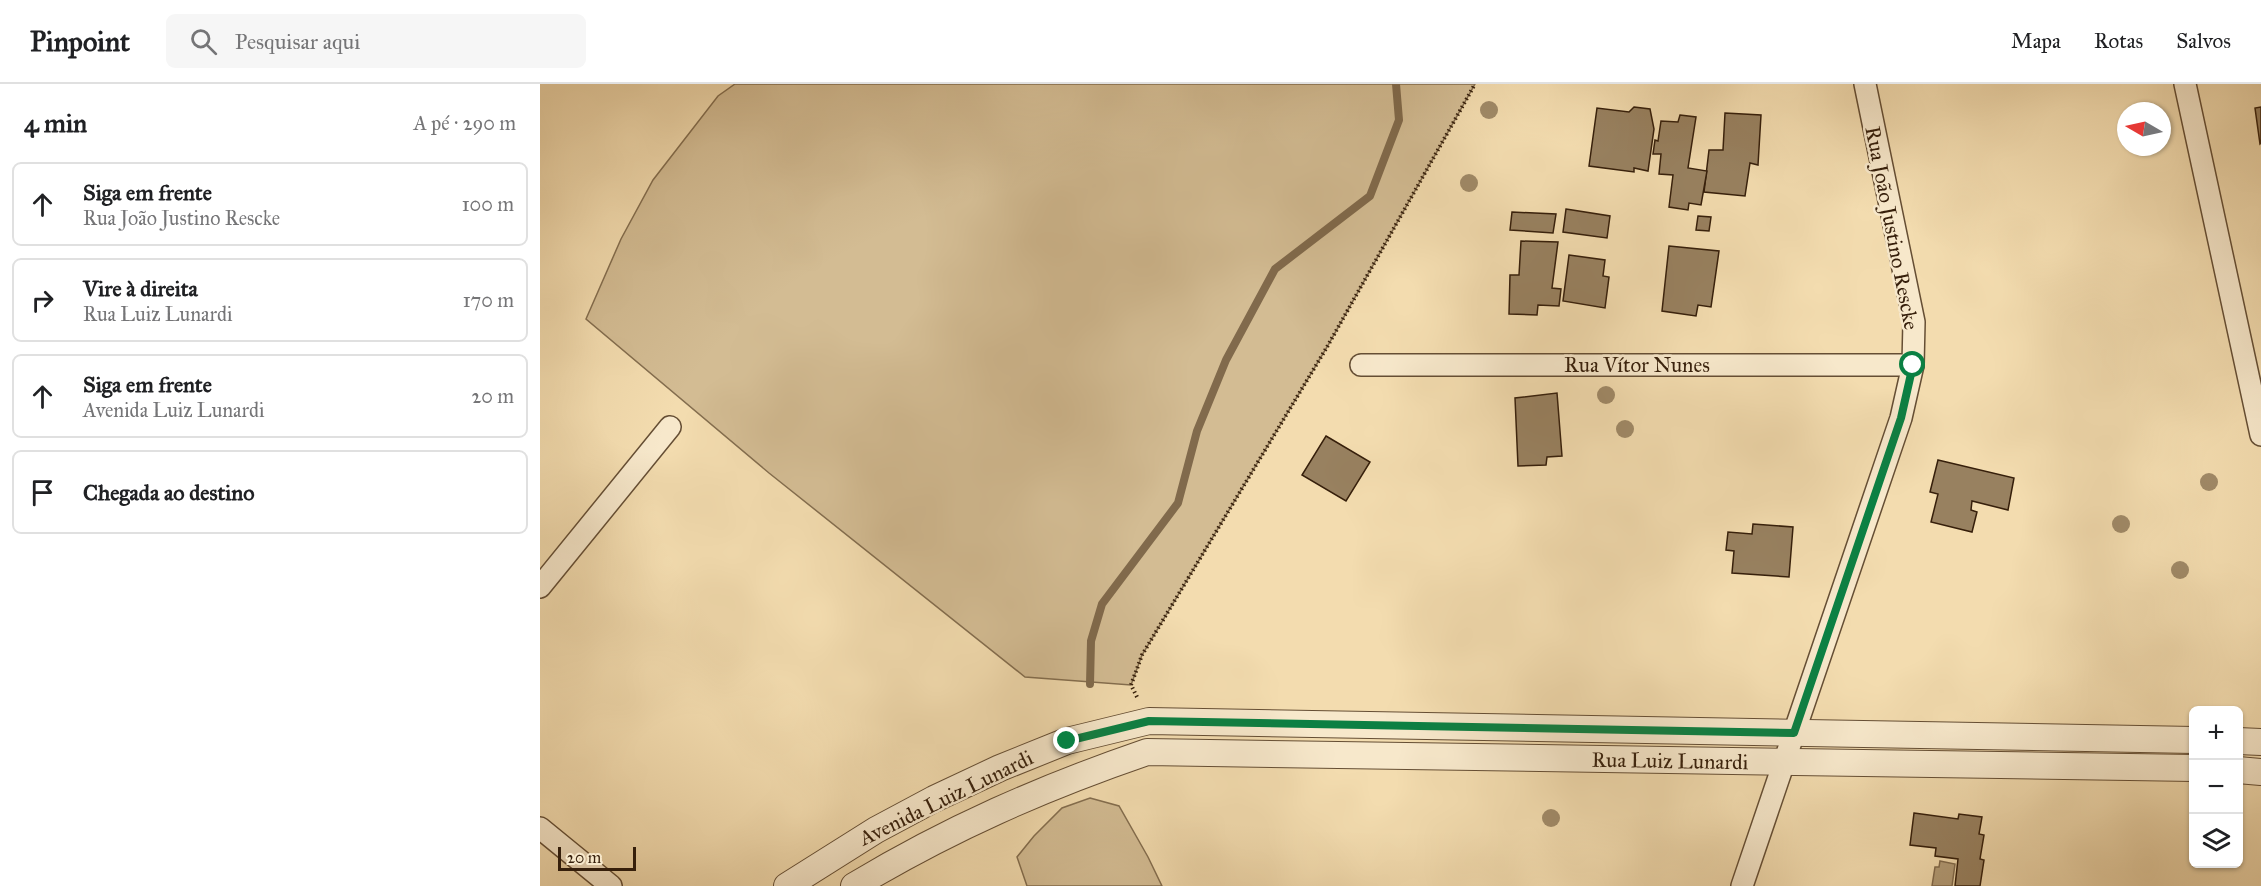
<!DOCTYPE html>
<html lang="pt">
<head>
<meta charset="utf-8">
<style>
  body { margin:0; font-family:"IM FELL Great Primer",serif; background:#f6f6f6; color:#202124 }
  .controls { position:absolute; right:18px; bottom:18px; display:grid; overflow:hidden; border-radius:9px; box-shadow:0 2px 4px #0004 }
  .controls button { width:54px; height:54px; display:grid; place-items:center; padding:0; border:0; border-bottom:2px solid #e0e0e0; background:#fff; color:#202124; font:30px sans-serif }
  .compass { position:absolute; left:1577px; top:18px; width:54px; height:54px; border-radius:50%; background:#fff; box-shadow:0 2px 4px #0004; rotate:279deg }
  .scale { position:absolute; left:18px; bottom:15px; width:78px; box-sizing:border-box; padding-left:6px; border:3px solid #361f0b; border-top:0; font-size:16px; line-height:21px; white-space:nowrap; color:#361f0b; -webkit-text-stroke:4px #f7e8cb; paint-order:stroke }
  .stop { position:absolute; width:18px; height:18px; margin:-14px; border:4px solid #0b8043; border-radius:50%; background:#fff }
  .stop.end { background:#0b8043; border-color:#fff; box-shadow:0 2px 6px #0008 }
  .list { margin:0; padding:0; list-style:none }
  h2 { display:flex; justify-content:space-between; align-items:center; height:78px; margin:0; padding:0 24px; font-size:26px }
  h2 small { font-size:20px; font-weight:400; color:#757577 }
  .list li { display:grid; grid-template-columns:39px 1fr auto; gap:18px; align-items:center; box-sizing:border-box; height:84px; margin:0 12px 12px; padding:0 12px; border:2px solid #e0e0e0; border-radius:9px }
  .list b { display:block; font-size:22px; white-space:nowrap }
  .list p { margin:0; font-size:20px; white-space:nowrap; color:#757577 }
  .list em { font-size:20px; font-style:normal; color:#757577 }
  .icon { flex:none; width:33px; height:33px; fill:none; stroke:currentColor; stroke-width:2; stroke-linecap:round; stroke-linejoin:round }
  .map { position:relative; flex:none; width:1721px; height:802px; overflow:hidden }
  header { display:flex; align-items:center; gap:36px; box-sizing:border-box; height:84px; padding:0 30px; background:#fff; border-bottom:2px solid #e0e0e0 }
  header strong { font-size:28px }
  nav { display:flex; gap:33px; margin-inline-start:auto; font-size:21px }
  .search { width:420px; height:54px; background:#f6f6f6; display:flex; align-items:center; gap:15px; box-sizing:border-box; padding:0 21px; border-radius:9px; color:#757577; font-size:22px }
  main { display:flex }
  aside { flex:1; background:#fff }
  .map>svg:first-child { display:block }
</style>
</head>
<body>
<header>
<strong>Pinpoint</strong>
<div class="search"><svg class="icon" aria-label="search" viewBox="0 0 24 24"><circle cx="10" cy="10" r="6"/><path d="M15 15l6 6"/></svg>Pesquisar aqui</div>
<nav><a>Mapa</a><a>Rotas</a><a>Salvos</a></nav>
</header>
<main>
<aside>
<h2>4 min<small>A pé · 290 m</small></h2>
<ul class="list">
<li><svg class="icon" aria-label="ahead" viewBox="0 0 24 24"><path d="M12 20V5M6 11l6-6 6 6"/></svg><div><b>Siga em frente</b><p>Rua João Justino Rescke</p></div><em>100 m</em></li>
<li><svg class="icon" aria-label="right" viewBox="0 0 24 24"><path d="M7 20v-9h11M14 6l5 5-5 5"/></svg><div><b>Vire à direita</b><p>Rua Luiz Lunardi</p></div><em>170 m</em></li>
<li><svg class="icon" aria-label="ahead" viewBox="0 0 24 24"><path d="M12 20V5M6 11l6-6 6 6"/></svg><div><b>Siga em frente</b><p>Avenida Luiz Lunardi</p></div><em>20 m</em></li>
<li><svg class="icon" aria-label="arrive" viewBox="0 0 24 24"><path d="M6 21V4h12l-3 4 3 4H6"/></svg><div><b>Chegada ao destino</b></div></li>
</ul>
</aside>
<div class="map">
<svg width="1721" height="802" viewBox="0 0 1721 802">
  <rect width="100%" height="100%" fill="#f3dcaf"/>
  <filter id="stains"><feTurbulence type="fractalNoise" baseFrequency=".00333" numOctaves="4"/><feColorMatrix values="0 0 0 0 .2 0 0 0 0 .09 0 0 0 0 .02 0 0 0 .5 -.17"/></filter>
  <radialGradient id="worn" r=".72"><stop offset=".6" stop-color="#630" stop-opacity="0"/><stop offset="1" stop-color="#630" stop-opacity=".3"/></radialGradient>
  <g fill="#d3bc93" stroke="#846e4f" stroke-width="1.5">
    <path d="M195 0H935L787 263 602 571 591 601 485 593 229 389 46 235 81 155 113 96 178 12Z"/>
    <path d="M550 714 579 722 608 773 622 802H487L477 773 494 752 522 724Z"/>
  </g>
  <path fill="#b39c77" stroke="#816a4c" stroke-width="1.5" d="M1400 777 1415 780 1412 802H1392L1395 783H1399Z"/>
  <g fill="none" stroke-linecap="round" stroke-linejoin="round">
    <path stroke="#816a4c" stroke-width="8" d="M550 600 551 557 562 520 638 419 657 347 686 276 735 185 830 112 859 36 856 0"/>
  </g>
  <g fill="#988160" stroke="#361f0b" stroke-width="1.5">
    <path d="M1094 23 1110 25 1114 45 1108 87 1094 84V88L1049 82 1057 24 1089 28Z"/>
    <path d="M1721 23V59L1720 60 1715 24Z"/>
    <path d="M1185 29 1221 31 1218 81 1210 79 1205 112 1164 108 1169 66H1183Z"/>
    <path d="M1140 31 1156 33 1148 84 1167 87 1161 121 1149 119 1148 126 1129 123 1133 91 1119 90 1121 70H1113L1115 56 1118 57 1121 37 1138 38Z"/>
    <path d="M1026 125 1070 132 1067 154 1023 148Z"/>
    <path d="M972 128 1016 130 1013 149 970 146Z"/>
    <path d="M1158 132 1171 133 1169 147 1156 146Z"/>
    <path d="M981 157 1018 158 1012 204 1021 205 1019 222 998 221 997 231 969 230 970 191H979Z"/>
    <path d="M1129 162 1179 167 1171 223 1158 221 1156 232 1122 227Z"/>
    <path d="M1029 171 1065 176 1063 192 1069 193 1065 224 1023 217Z"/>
    <path d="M1017 309 1022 372 1007 373 1006 381 978 382 975 314Z"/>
    <path d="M786 352 830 378 806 417 762 391Z"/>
    <path d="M1398 376 1474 394 1468 426 1432 417 1431 426 1437 428 1432 448 1391 438 1398 410 1390 408Z"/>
    <path d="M1213 440 1253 443 1249 493 1192 489 1194 467 1186 466 1188 448 1212 450Z"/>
    <path d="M1374 729 1418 735 1419 730 1442 733 1439 750 1444 751 1440 775 1444 776 1440 802H1415L1418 775 1395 772 1396 764 1370 761Z"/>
  </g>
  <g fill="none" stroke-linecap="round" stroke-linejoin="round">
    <defs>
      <g id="minor">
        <path d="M1645 0 1721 351"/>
        <path d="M821 281H1373"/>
        <path d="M0 503 130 343"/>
        <path d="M0 744 71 802"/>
        <path d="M1202 802 1361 334 1373 281 1374 238 1325 0"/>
      </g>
      <g id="tertiary">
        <path d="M1698 657 1721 658"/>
        <path d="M1698 686 1721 688"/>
        <path d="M247 802 336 746 394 715 460 684 527 657 609 637 1654 656"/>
        <path d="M314 802C409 745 502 704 607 668L1654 684"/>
      </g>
    </defs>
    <use href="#minor" stroke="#654e34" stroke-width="24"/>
    <use href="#tertiary" stroke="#654e34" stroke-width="28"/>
    <path stroke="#361f0b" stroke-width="4" stroke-dasharray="1.5 3" stroke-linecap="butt" d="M597 613 591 601 602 571 787 263 935 0"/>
    <use href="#minor" stroke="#f7e8cb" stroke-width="21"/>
    <use href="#tertiary" stroke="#f7e8cb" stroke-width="26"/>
  </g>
  <g fill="#a08a68">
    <circle cx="949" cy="26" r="9"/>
    <circle cx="929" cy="99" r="9"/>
    <circle cx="1066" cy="311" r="9"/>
    <circle cx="1085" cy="345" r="9"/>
    <circle cx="1669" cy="398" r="9"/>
    <circle cx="1581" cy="440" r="9"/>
    <circle cx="1640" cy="486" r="9"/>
    <circle cx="1011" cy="734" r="9"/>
  </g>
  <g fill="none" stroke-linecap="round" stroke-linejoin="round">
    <path stroke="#0b8043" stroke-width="8" d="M527 657 609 637 1254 649 1361 334 1373 281"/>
  </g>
  <g text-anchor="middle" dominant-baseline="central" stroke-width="5" stroke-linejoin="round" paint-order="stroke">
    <g font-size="21" fill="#361f0b" stroke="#f7e8cb">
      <text transform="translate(1352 144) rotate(79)">Rua João Justino Rescke</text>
      <text x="1097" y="281">Rua Vítor Nunes</text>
      <text transform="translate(1130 677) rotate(1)">Rua Luiz Lunardi</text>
      <text transform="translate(406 714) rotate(-26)">Avenida Luiz Lunardi</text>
    </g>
  </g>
  <rect width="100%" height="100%" filter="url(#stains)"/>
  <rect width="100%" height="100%" fill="url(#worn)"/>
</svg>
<div class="controls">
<button>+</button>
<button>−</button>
<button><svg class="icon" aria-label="layers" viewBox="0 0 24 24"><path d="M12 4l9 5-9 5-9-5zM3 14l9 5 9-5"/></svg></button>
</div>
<svg class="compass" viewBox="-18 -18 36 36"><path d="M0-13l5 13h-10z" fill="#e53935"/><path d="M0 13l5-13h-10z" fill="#757577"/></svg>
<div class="scale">20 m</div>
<div class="stop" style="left:1373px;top:281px"></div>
<div class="stop end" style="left:527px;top:657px"></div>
</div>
</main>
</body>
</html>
